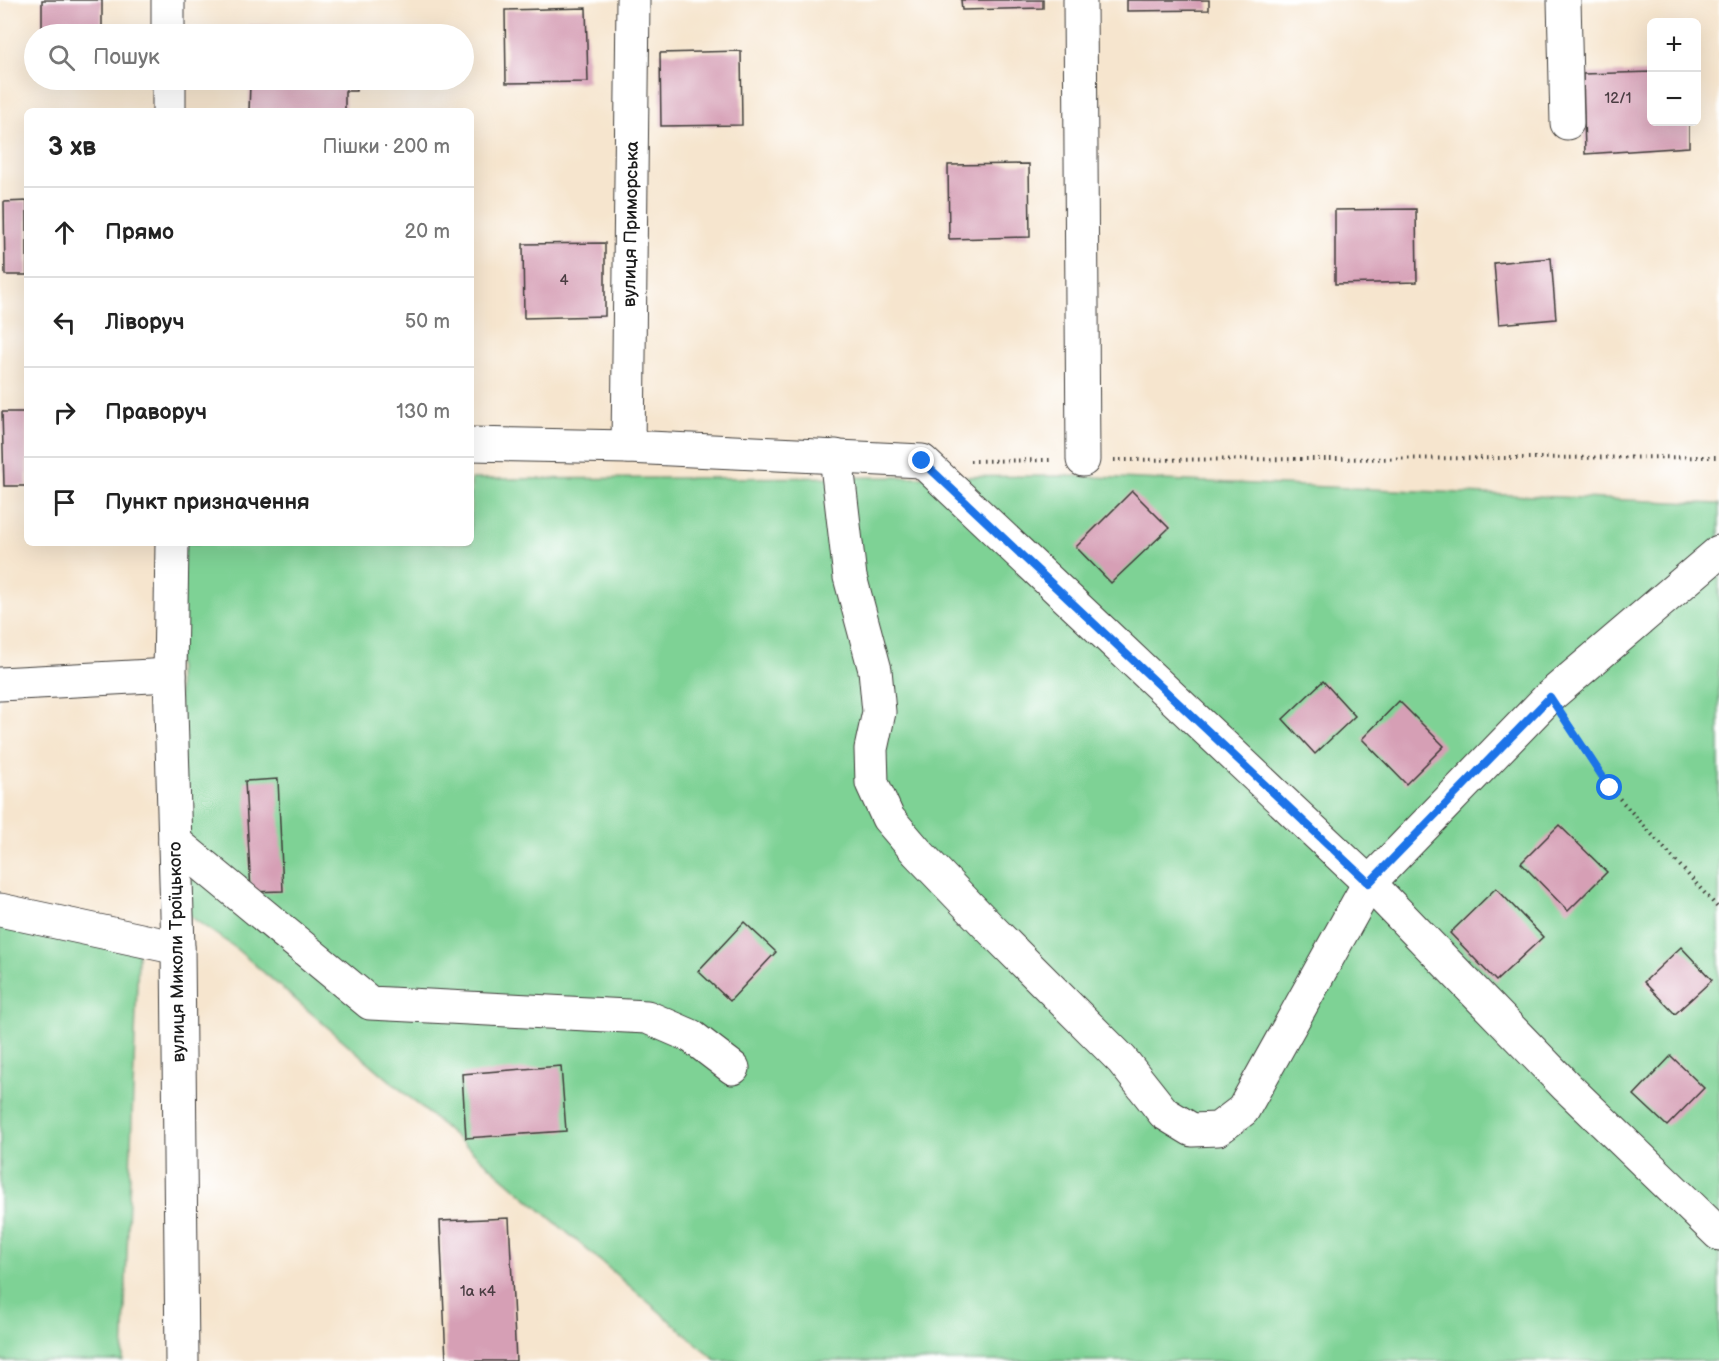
<!DOCTYPE html>
<html lang="uk">
<head>
<meta charset="utf-8">
<style>
  body { margin:0; font-family:"Balsamiq Sans",sans-serif; background:#f2f2f2; color:#222 }
  .controls { position:absolute; right:18px; top:18px; display:grid; overflow:hidden; border-radius:9px; box-shadow:0 6px 24px #0002 }
  .controls button { width:54px; height:54px; display:grid; place-items:center; padding:0; border:0; border-bottom:2px solid #e0e0e0; background:#fff; color:#222; font:30px sans-serif }
  .stop { position:absolute; width:18px; height:18px; margin:-14px; border:4px solid #1a73e8; border-radius:50%; background:#fff }
  .stop.end { background:#1a73e8; border-color:#fff; box-shadow:0 2px 6px #0008 }
  .list { margin:0; padding:0; list-style:none }
  h2 { display:flex; justify-content:space-between; align-items:center; height:78px; margin:0; padding:0 24px; font-size:26px }
  h2 small { font-size:20px; font-weight:400; color:#767676 }
  .list li { display:grid; grid-template-columns:39px 1fr auto; gap:18px; align-items:center; box-sizing:border-box; height:90px; padding:0 24px; border-top:2px solid #e0e0e0 }
  .list b { display:block; font-size:22px; white-space:nowrap }
  .list em { font-size:20px; font-style:normal; color:#767676 }
  .icon { flex:none; width:33px; height:33px; fill:none; stroke:currentColor; stroke-width:2; stroke-linecap:round; stroke-linejoin:round }
  .map { position:relative; flex:none; width:1719px; height:1361px; overflow:hidden }
  .search { position:absolute; background:#fff; box-shadow:0 6px 24px #0002; left:24px; top:24px; width:450px; height:66px; display:flex; align-items:center; gap:15px; box-sizing:border-box; padding:0 21px; border-radius:33px; color:#767676; font-size:22px }
  .panel { position:absolute; background:#fff; box-shadow:0 6px 24px #0002; left:24px; top:108px; width:450px; height:438px; border-radius:9px }
  .map>svg:first-child { display:block }
</style>
</head>
<body>
<div class="map">
<svg width="1719" height="1361" viewBox="0 0 1719 1361">
  <rect width="100%" height="100%" fill="#fff"/>
  <filter id="ink" filterUnits="userSpaceOnUse"><feTurbulence type="fractalNoise" baseFrequency=".0167" numOctaves="2"/><feDisplacementMap in="SourceGraphic" scale="12" xChannelSelector="R" yChannelSelector="G"/><feConvolveMatrix kernelMatrix="1 2 1 2 8 2 1 2 1" color-interpolation-filters="sRGB"/></filter>
  <filter id="wash" filterUnits="userSpaceOnUse"><feTurbulence type="fractalNoise" baseFrequency=".008" numOctaves="4" result="noise"/><feDisplacementMap in="SourceGraphic" scale="24" xChannelSelector="R" yChannelSelector="G"/><feGaussianBlur stdDeviation="1.35" result="paint"/><feColorMatrix in="noise" values="0 0 0 0 0 0 0 0 0 0 0 0 0 0 0 0 0 1.4 0 .05"/><feComposite in="paint" operator="in"/></filter>
  <g filter="url(#wash)">
    <rect width="100%" height="100%" fill="#f6e5ce"/>
    <g fill="#7ed295" stroke="#4d7758" stroke-width="1.5">
      <path d="M1072 476 1719 504V1361H717L233 946 187 914 173 543H471V479Z"/>
      <path d="M0 916 139 930 123 1361H0Z"/>
    </g>
    <g id="blocks">
      <g fill="#d69fb5">
        <rect x="42" y="0" width="60" height="34"/>
        <path d="M961 0H1043V8L962 10Z"/>
        <path d="M1127 0H1209V10L1127 11Z"/>
        <path d="M586 8 588 82 506 83 505 10Z"/>
        <rect x="249" y="25" width="96" height="9"/>
        <path d="M741 51 742 125 661 126 660 53Z"/>
        <path d="M1652 72V122H1689V147L1585 154 1583 74Z"/>
        <path d="M267 80H356V91H345V111H249L250 84H267Z"/>
        <path d="M1029 164 1030 237 949 239 948 165Z"/>
        <path d="M27 201V275H5L4 202Z"/>
        <path d="M1416 209 1417 282 1335 284V210Z"/>
        <path d="M605 243V316L524 318 523 244Z"/>
        <path d="M1551 258 1556 319 1499 324 1494 263Z"/>
        <path d="M2 412H27V486H4Z"/>
        <path d="M1132 491 1169 528 1111 583 1076 547Z"/>
        <path d="M1323 681 1355 716 1315 754 1283 719Z"/>
        <path d="M1399 701 1444 746 1406 784 1362 739Z"/>
        <path d="M278 779 283 891 251 892 245 781Z"/>
        <path d="M1559 825 1607 872 1568 911 1521 863Z"/>
        <path d="M1496 888 1543 937 1496 981 1450 933Z"/>
        <path d="M744 922 776 952 730 1001 698 971Z"/>
        <path d="M1681 947 1712 980 1675 1014 1644 982Z"/>
        <path d="M1671 1056 1704 1088 1667 1126 1634 1095Z"/>
        <path d="M561 1066 566 1131 466 1138 462 1074Z"/>
        <path d="M509 1218 516 1361H446L440 1221Z"/>
      </g>
    </g>
  </g>
  <g filter="url(#ink)">
    <use href="#blocks" fill-opacity="0" stroke="#3d3a37" stroke-width="1.5"/>
    <g fill="none" stroke-linecap="round" stroke-linejoin="round">
      <defs>
        <g id="minor">
          <path d="M168 0V34"/>
          <path d="M1080 0 1083 460"/>
          <path d="M1564 0 1567 123"/>
          <path d="M169 80V111"/>
          <path d="M471 444 628 447 922 461 1369 883 1567 1087 1719 1234"/>
          <path d="M628 447 633 0"/>
          <path d="M836 456 850 577 875 670 879 712 871 749 872 783 888 818 917 852 989 927 1122 1060 1164 1113 1192 1130 1218 1129 1243 1110 1369 883 1549 697 1719 552"/>
          <path d="M172 543 170 675 178 948 182 1361"/>
          <path d="M0 684 170 675"/>
          <path d="M175 842 370 1003 647 1017 691 1036 733 1068"/>
          <path d="M0 910 178 948"/>
        </g>
      </defs>
      <use href="#minor" stroke="#3d3a37" stroke-width="35"/>
      <g stroke="#3d3a37" stroke-width="4" stroke-dasharray="1.5 4.5" stroke-linecap="butt">
        <path d="M1114 460 1719 457"/>
        <path d="M970 461 1052 460"/>
        <path d="M1568 725 1610 788 1719 909"/>
      </g>
      <use href="#minor" stroke="#fff" stroke-width="33"/>
    </g>
  </g>
  <g fill="none" stroke-linecap="round" stroke-linejoin="round" filter="url(#ink)">
    <path stroke="#1a73e8" stroke-width="8" d="M922 461 1369 883 1550 697 1610 788"/>
  </g>
  <g text-anchor="middle" dominant-baseline="central" stroke-width="6" stroke-linejoin="round" paint-order="stroke">
    <g font-size="15" fill="#4a3d42">
      <text x="1618" y="98">12/1</text>
      <text x="564" y="280">4</text>
      <text x="478" y="1291">1а к4</text>
    </g>
    <g font-size="18" fill="#1c1c1c" stroke="#fff">
      <text transform="translate(631 224) rotate(-89)">вулиця Приморська</text>
      <text transform="translate(177 952) rotate(-91)">вулиця Миколи Троїцького</text>
    </g>
  </g>
</svg>
<div class="controls">
<button>+</button>
<button>−</button>
</div>
<div class="stop" style="left:1610px;top:788px"></div>
<div class="stop end" style="left:922px;top:461px"></div>
<div class="search"><svg class="icon" aria-label="search" viewBox="0 0 24 24"><circle cx="10" cy="10" r="6"/><path d="M15 15l6 6"/></svg>Пошук</div>
<section class="panel">
<h2>3 хв<small>Пішки · 200 m</small></h2>
<ul class="list">
<li><svg class="icon" aria-label="ahead" viewBox="0 0 24 24"><path d="M12 20V5M6 11l6-6 6 6"/></svg><div><b>Прямо</b></div><em>20 m</em></li>
<li><svg class="icon" aria-label="left" viewBox="0 0 24 24"><path d="M17 20v-9H6M10 6l-5 5 5 5"/></svg><div><b>Ліворуч</b></div><em>50 m</em></li>
<li><svg class="icon" aria-label="right" viewBox="0 0 24 24"><path d="M7 20v-9h11M14 6l5 5-5 5"/></svg><div><b>Праворуч</b></div><em>130 m</em></li>
<li><svg class="icon" aria-label="arrive" viewBox="0 0 24 24"><path d="M6 21V4h12l-3 4 3 4H6"/></svg><div><b>Пункт призначення</b></div></li>
</ul>
</section>
</div>
</body>
</html>
